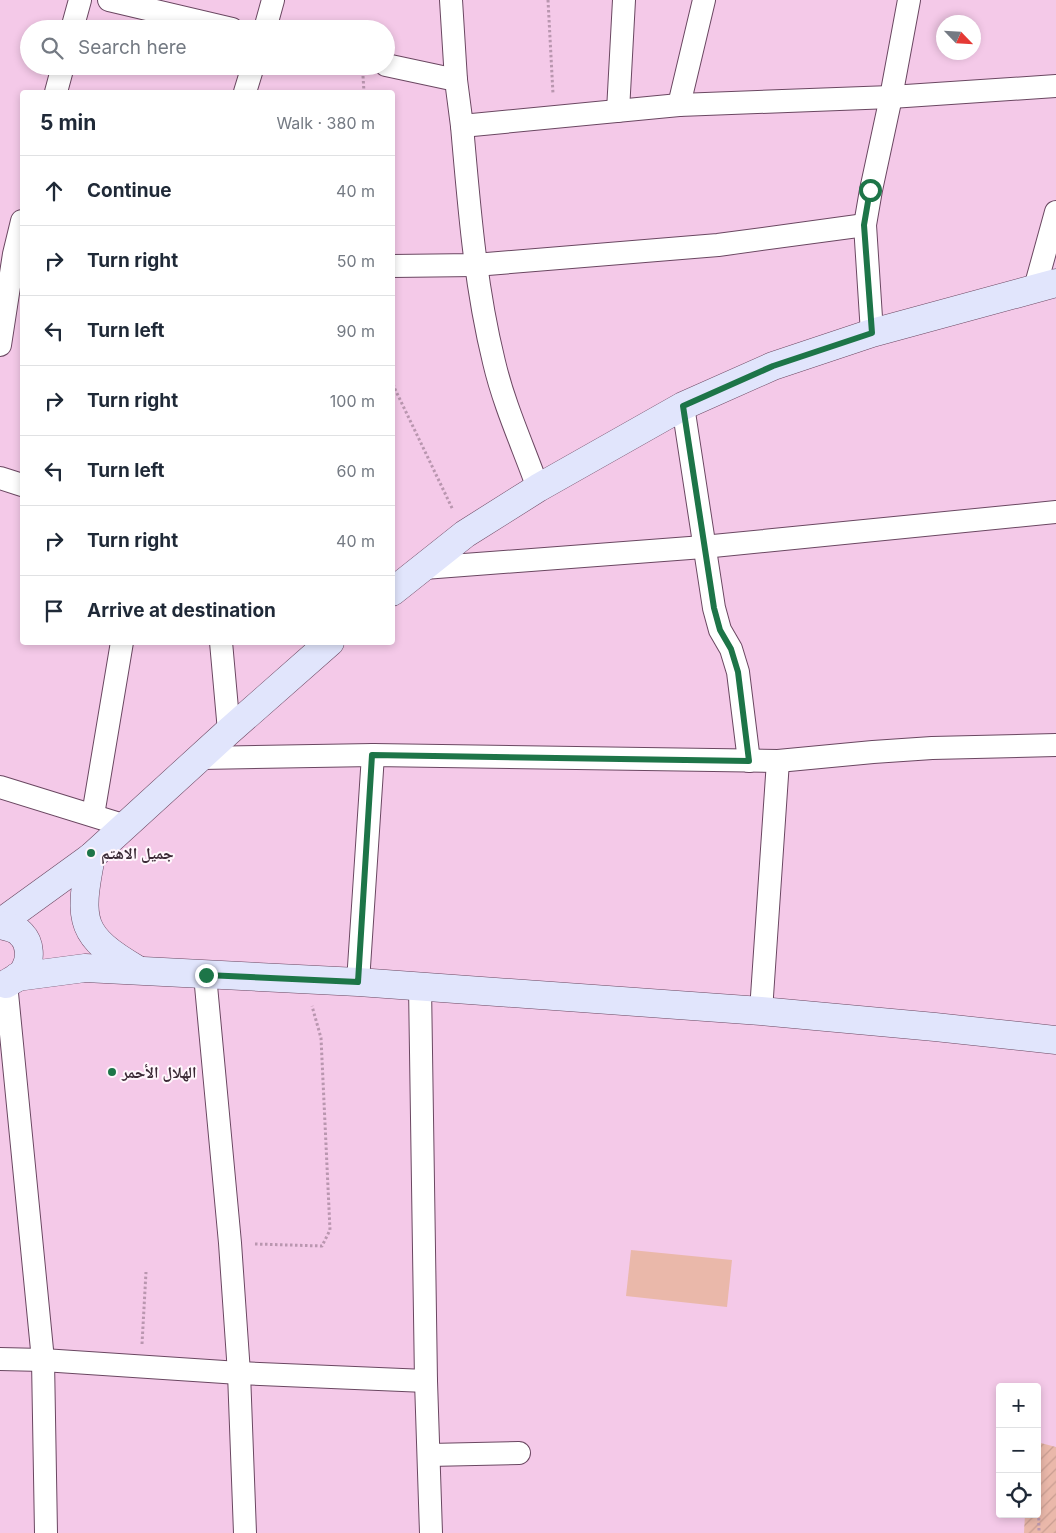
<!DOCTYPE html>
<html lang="en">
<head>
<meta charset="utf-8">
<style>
  body { margin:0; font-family:Inter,"Noto Naskh Arabic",sans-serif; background:#f2f2f3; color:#1f2937 }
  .controls { position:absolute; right:15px; bottom:15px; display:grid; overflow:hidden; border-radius:5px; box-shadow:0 2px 8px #0003 }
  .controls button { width:45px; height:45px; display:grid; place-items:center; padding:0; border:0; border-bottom:1px solid #e0e1e3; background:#fff; color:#1f2937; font:25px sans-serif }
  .compass { position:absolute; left:936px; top:15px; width:45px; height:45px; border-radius:50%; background:#fff; box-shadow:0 2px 8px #0003; rotate:115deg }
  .stop { position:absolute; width:15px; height:15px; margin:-11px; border:4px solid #1d7548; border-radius:50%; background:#fff }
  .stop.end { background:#1d7548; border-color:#fff; box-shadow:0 1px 5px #0008 }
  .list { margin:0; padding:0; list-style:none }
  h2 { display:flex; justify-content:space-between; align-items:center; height:65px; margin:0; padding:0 20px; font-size:21px }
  h2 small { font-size:16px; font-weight:400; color:#747a83 }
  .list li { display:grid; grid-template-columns:32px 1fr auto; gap:15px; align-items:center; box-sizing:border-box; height:70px; padding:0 20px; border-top:1px solid #e0e1e3 }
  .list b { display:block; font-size:19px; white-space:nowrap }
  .list em { font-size:16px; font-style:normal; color:#747a83 }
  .icon { flex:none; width:28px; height:28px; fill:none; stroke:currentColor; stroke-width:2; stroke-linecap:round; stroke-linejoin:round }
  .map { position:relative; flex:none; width:1056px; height:1533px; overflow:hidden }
  .search { position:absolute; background:#fff; box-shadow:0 2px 8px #0003; left:20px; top:20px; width:375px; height:55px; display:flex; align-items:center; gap:12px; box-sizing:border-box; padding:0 18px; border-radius:28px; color:#747a83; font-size:19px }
  .panel { position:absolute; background:#fff; box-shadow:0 2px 8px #0003; left:20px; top:90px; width:375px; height:555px; border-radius:5px }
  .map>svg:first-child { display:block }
</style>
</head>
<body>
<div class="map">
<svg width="1056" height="1533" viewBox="0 0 1056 1533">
  <defs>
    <pattern id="garden-furrows" width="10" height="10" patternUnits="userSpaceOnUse" patternTransform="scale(1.25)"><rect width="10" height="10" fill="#eab8aa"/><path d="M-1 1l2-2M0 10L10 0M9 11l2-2" fill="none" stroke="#ca9e93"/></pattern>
  </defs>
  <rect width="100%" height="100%" fill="#f4c9e8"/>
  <path fill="url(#garden-furrows)" d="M1037 1442 1056 1447V1533H1024L1025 1514H1037Z"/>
  <path fill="#eab8aa" d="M631 1250 732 1260 727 1307 626 1296Z"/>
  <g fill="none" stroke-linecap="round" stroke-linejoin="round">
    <defs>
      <g id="street">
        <path d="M109 0 232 29"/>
        <path d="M451 0 456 80"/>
        <path d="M72 29 80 0"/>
        <path d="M265 29 273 0"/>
        <path d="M386 65 456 80 462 126 679 105 891 97 1056 86"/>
        <path d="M56 92 63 66"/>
        <path d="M245 92 253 66"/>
        <path d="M679 105 704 0"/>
        <path d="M618 111 624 0"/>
        <path d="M462 126C469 205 475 285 494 362 504 405 523 446 538 488"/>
        <path d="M392 266 475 265 718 245 865 225"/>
        <path d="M1035 288 1056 212"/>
        <path d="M872 333 865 225 871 190 891 97 909 0"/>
        <path d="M0 345 14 254 22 221"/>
        <path d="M683 406 714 608 720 630 731 649 738 672 749 761"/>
        <path d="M0 478 22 485"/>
        <path d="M424 568 703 547 1056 512"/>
        <path d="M221 642 229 731"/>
        <path d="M201 758 373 755 778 761 873 752 932 748 1056 745"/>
        <path d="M0 787 126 826"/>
        <path d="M93 815 122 642"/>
        <path d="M205 975 230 1243 239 1373 245 1533"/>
        <path d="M358 982 373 755"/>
        <path d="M6 983 43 1360 46 1533"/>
        <path d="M420 986 426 1381 431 1533"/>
        <path d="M761 1011 778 761"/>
        <path d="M0 1359 43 1360 239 1373 426 1381"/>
        <path d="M429 1455 519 1453"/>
      </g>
      <g id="secondary">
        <path d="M392 592 465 534 538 488 683 406 773 366 872 333 1056 283"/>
        <path d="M91 857C78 922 80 936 138 970"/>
        <path d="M0 923 91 857 229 731 330 642"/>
        <path d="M0 925C8 927 17 928 22 935 30 943 31 959 25 969 22 976 12 980 6 984"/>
        <path d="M17 977 85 968 358 982 761 1011 935 1027 1056 1040"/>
      </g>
    </defs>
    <use href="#street" stroke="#6a4761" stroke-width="24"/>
    <use href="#secondary" stroke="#6a4761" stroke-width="29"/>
    <g stroke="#b996af" stroke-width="3" stroke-dasharray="2.5 2.5" stroke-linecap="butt">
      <path d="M548 0 553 94"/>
      <path d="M363 76 364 92"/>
      <path d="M392 379 394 387 453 510"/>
      <path d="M255 1244 322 1246 330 1230 321 1038 312 1006"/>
      <path d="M142 1344 146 1272"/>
      <path d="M1038 1468 1039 1533"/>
    </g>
    <use href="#street" stroke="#fff" stroke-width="22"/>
    <use href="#secondary" stroke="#e1e5fc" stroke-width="28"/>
  </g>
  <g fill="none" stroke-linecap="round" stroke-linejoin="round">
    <path stroke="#1d7548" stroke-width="6" d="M206 975 358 982 372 755 749 761 738 672 731 649 720 630 714 608 683 406 773 366 872 333 864 225 870 190"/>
  </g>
  <g fill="#1d7548" stroke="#fff6fc" stroke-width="2">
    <circle cx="91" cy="853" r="5"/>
    <circle cx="112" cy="1072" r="5"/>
  </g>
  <g text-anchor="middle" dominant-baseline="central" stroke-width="4" stroke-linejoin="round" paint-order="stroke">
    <g font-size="16" font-weight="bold" fill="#3b2a36" stroke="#fff6fc" text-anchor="start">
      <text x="101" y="853">جميل الاهتم</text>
      <text x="122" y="1072">الهلال الأحمر</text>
    </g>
  </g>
</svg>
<div class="controls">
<button>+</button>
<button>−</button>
<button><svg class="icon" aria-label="locate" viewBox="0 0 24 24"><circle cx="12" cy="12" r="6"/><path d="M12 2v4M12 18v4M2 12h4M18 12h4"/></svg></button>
</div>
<svg class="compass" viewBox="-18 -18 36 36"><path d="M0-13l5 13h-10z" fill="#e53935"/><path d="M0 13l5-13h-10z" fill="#747a83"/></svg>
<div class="stop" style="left:870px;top:190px"></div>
<div class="stop end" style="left:206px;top:975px"></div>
<div class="search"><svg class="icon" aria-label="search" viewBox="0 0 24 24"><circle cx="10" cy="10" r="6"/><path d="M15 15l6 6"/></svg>Search here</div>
<section class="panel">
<h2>5 min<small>Walk · 380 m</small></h2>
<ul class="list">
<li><svg class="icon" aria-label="ahead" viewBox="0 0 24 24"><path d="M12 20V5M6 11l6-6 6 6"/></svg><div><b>Continue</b></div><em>40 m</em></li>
<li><svg class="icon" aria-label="right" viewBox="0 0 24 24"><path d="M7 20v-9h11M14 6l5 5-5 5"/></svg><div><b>Turn right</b></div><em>50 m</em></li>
<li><svg class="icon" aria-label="left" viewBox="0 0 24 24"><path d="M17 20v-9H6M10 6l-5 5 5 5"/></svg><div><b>Turn left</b></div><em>90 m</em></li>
<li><svg class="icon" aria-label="right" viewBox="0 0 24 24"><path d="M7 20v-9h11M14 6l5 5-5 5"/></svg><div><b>Turn right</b></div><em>100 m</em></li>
<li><svg class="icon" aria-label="left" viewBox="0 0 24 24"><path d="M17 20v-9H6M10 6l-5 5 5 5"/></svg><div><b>Turn left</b></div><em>60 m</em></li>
<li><svg class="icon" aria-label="right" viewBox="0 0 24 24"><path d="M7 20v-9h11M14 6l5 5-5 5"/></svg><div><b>Turn right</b></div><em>40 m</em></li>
<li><svg class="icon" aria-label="arrive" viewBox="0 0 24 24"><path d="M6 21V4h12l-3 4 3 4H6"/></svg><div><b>Arrive at destination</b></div></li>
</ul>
</section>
</div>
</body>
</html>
